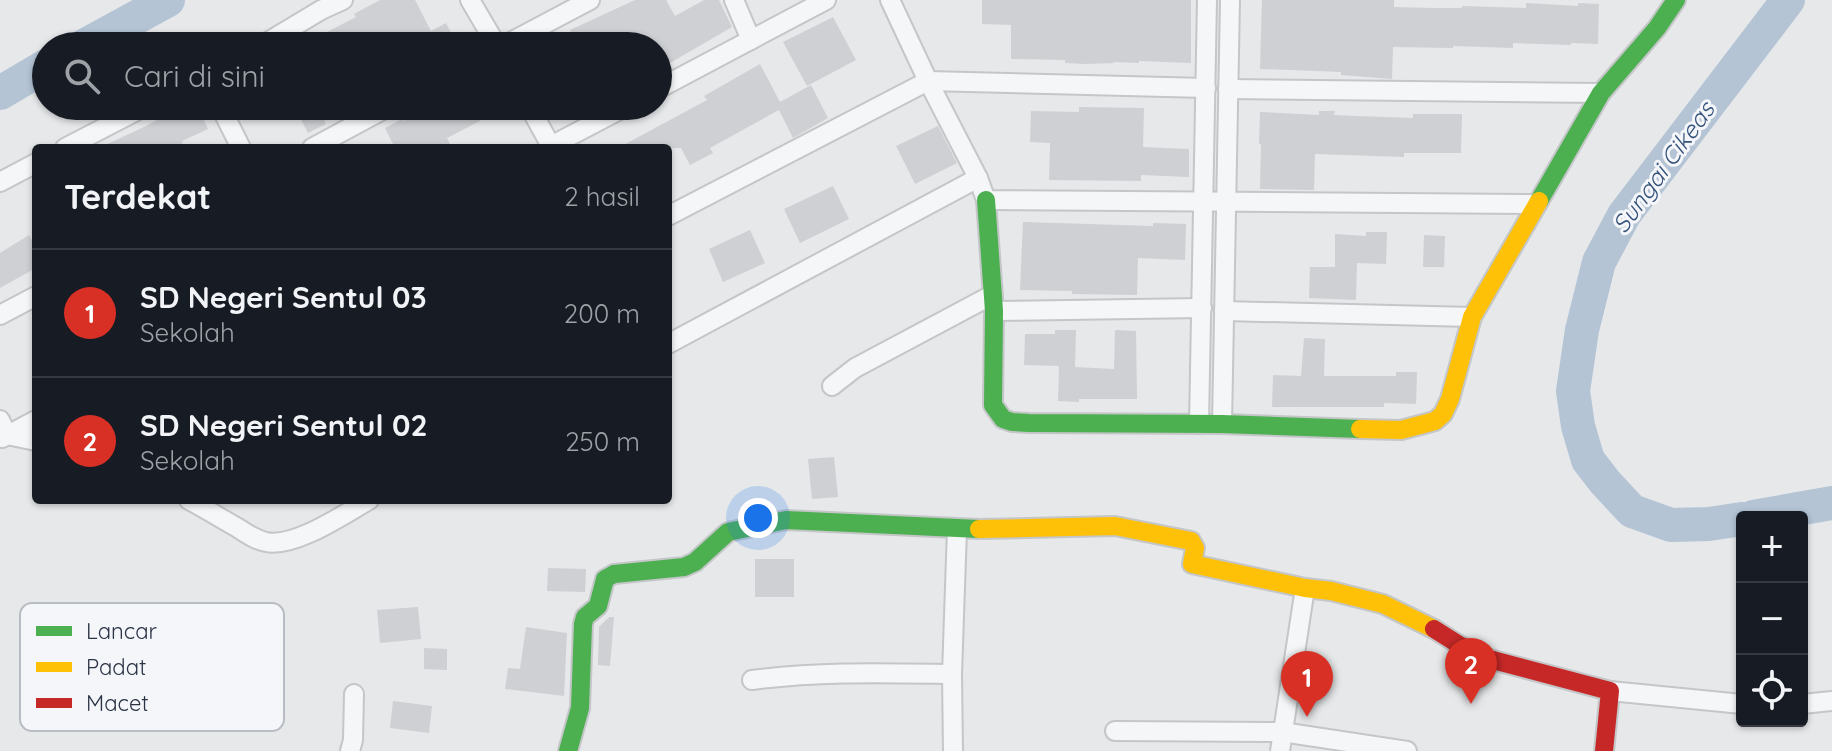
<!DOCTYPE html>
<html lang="id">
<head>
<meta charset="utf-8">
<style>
  body { margin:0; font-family:Quicksand,sans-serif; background:#20242c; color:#f1f3f6 }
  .controls { position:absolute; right:24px; bottom:24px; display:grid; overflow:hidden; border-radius:8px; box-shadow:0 2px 6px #0004 }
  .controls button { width:72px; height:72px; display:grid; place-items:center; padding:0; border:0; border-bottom:2px solid #363941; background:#171b24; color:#f1f3f6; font:40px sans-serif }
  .you { position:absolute; left:758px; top:518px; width:28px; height:28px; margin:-20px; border:6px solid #fff; border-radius:50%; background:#1a73e8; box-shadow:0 0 0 12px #1a73e833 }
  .badge { display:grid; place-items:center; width:52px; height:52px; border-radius:50%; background:#d93025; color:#fff; font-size:26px; font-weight:700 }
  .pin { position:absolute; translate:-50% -66px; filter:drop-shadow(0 2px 4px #0008) }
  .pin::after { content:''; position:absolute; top:42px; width:28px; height:24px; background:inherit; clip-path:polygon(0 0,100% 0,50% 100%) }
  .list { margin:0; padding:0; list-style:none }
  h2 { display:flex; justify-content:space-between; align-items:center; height:104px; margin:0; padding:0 32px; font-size:34px }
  h2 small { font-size:26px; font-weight:400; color:#9ea1a6 }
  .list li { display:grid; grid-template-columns:52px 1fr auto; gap:24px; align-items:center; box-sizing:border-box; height:128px; padding:0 32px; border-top:2px solid #363941 }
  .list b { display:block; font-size:30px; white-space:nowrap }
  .list p { margin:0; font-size:26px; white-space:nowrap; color:#9ea1a6 }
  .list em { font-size:26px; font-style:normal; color:#9ea1a6 }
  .icon { flex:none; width:44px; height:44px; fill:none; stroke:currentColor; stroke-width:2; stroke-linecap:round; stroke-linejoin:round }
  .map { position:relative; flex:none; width:1832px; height:751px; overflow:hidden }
  .search { position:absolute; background:#171b24; box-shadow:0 2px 6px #0004; left:32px; top:32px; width:640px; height:88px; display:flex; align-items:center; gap:20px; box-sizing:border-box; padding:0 28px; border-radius:44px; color:#9ea1a6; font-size:30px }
  .panel { position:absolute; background:#171b24; box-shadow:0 2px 6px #0004; left:32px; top:144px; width:640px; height:360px; border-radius:8px }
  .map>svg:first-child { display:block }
</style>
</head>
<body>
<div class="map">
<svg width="1832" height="751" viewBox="0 0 1832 751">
  <rect width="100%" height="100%" fill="#e6e8ea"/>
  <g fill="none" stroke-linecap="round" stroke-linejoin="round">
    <g stroke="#b4c4d5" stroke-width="34">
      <path d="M84 46 168 0"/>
      <path d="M0 93 46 66"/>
      <path d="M1753 517 1832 503"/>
      <path d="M1742 519 1709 524 1671 525 1632 511 1605 482 1588 460 1578 426 1573 391 1582 330 1599 262 1624 215 1788 0"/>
    </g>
  </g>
  <g fill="#ced0d3">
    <path d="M380 0H415L431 31 446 23 458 46H300L356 17 354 14Z"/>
    <path d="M635 0H666L675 16 704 0H719L732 27 658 70V46H579L570 30Z"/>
    <path d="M982 0H1191V63L1139 61V63L1114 62V63L1086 64 1065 63V60L1011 59V25L982 24Z"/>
    <path d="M1262 0H1394V7L1433 8H1462V6L1526 8V3L1578 6V3L1599 4 1598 44 1571 43V45L1513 43V48L1453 46V48L1393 47 1392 79 1341 75V72L1260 69Z"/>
    <path d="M833 17 856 60 807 86 783 42Z"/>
    <path d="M760 64 780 102 811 85 828 118 793 138 779 110 710 148 713 153 690 165 681 148H618L707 100 704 96Z"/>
    <path d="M180 106H197L208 129 182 141 183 143 173 148H99L146 126 170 113 169 111Z"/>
    <path d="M294 106H352L324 121 326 124 308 133Z"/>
    <path d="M431 106H472L480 121 447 138 452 148H395L385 128 402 119 403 121Z"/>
    <path d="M1079 107 1144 108 1143 147 1189 149V177L1141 175V181L1049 180 1050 143 1030 142 1031 111 1079 112Z"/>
    <path d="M1319 111H1335L1334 115 1356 116 1413 118V114H1462L1461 153H1404V157L1315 154 1314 190 1260 189 1261 144H1259L1260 112 1319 115Z"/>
    <path d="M938 126 957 163 915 184 896 146Z"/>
    <path d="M833 186 849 219 800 243 784 209Z"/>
    <path d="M1023 222 1153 226V223L1186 224 1185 260 1138 258 1137 295 1072 294V291L1020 290Z"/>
    <path d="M750 230 765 263 723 282 709 249Z"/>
    <path d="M1366 232H1387L1386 264 1357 263 1356 300 1309 298 1310 267H1335V234L1366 236Z"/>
    <path d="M29 235 36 248V268L0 288V253Z"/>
    <path d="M1424 235 1445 236 1444 267H1423Z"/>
    <path d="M1055 330H1076L1075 367 1114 369 1115 330 1136 331 1137 399H1079V402L1058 401 1059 366 1024 365 1025 334H1055Z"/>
    <path d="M1304 338 1325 339 1324 376H1396V372H1417L1416 404 1384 403V407H1272L1273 375 1301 376Z"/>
    <path d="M834 457 838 497 812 499 808 459Z"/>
    <rect x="755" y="559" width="39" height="38"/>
    <path d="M548 568 586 569 585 592 547 591Z"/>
    <path d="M418 607 421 639 380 643 377 610Z"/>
    <path d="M609 617H614L610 666 598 665 599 627Z"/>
    <path d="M526 627 567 633 564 696 505 689 508 668 520 669Z"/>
    <path d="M424 648 447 649V670L424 669Z"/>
    <path d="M393 701 432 706 429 733 390 728Z"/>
  </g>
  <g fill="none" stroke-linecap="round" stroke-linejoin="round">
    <defs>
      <g id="street">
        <path d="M470 0 497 46"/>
        <path d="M734 0 751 40"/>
        <path d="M890 0 928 81 978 178 986 200 1537 204"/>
        <path d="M261 46 321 10 343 0"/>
        <path d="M503 46 590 0"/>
        <path d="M658 89 826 0"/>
        <path d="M1228 89 1601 93"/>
        <path d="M220 106 241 148"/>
        <path d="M529 106 552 148"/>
        <path d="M65 148 146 106"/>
        <path d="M312 148 390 106"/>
        <path d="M547 148 627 106"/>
        <path d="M0 182 36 163"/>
        <path d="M668 216 928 81 1206 88"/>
        <path d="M994 311 1202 308"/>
        <path d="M1224 311 1472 317"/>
        <path d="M0 315 36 296"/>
        <path d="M668 344 978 178"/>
        <path d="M832 386 855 368 992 295"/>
        <path d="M0 420 7 435 36 441"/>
        <path d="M1199 424 1207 0"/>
        <path d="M1222 424 1230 0"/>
        <path d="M2 438 36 420"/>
        <path d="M189 500C206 509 222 519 238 528 247 534 256 540 266 542 295 548 344 514 369 500"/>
        <path d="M752 680C819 671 885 673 952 674"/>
        <path d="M1610 691 1742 704"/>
        <path d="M1802 704 1832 701"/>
        <path d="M1115 731 1282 732 1407 751"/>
        <path d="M350 751 353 740 354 694"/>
        <path d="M953 751 952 674 957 529"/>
        <path d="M1280 751 1305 588"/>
      </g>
      <g id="fast">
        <path d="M986 200 994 311 993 405 1003 419 1012 422 1029 423 1222 424 1360 429"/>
        <path d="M1539 201 1601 93 1657 28 1676 0"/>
        <path d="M568 751 580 708 583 624 585 617 598 606 605 579 614 574 684 567 695 562 728 532 786 520 979 529"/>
      </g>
      <g id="slow">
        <path d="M1360 429 1401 430 1435 421 1443 414 1450 399 1472 317 1539 201"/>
        <path d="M979 529 1115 526 1191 541 1195 548 1192 564 1305 588 1331 591 1383 604 1434 629"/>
      </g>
      <path id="jam" d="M1434 629 1461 646 1489 659 1610 691 1604 751"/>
    </defs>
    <use href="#street" stroke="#c4c6c8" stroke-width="22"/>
    <use href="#fast" stroke="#c4c6c8" stroke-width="22"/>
    <use href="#slow" stroke="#c4c6c8" stroke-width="22"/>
    <use href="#jam" stroke="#c4c6c8" stroke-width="22"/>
    <use href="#street" stroke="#f5f6f7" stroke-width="18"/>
    <use href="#fast" stroke="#4caf50" stroke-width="18"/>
    <use href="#slow" stroke="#ffc107" stroke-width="18"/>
    <use href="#jam" stroke="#c62828" stroke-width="18"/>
  </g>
  <g text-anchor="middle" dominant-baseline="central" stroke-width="6" stroke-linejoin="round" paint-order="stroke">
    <g font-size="24" font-style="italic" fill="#34527a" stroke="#f4f6f9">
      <text transform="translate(1663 167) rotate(-54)">Sungai Cikeas</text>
    </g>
  </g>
  <rect x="20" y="603" width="264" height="128" rx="12" fill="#f4f6f9" stroke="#b8bcc3" stroke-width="2"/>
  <rect x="36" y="626" width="36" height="10" fill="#4caf50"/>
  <rect x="36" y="662" width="36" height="10" fill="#ffc107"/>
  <rect x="36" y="698" width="36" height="10" fill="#c62828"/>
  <g font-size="22" fill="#2b3445">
    <text x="86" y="639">Lancar</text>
    <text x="86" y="675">Padat</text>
    <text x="86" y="711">Macet</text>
  </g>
</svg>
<div class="controls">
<button>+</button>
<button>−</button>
<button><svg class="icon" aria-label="locate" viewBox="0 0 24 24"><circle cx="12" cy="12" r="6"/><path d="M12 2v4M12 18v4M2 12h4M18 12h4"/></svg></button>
</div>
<div class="you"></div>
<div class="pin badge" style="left:1307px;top:717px">1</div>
<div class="pin badge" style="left:1471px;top:704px">2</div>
<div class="search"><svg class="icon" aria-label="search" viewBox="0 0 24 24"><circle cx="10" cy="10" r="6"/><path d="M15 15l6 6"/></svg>Cari di sini</div>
<section class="panel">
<h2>Terdekat<small>2 hasil</small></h2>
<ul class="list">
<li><span class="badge">1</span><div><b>SD Negeri Sentul 03</b><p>Sekolah</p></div><em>200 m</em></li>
<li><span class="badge">2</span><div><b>SD Negeri Sentul 02</b><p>Sekolah</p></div><em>250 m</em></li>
</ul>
</section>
</div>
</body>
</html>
